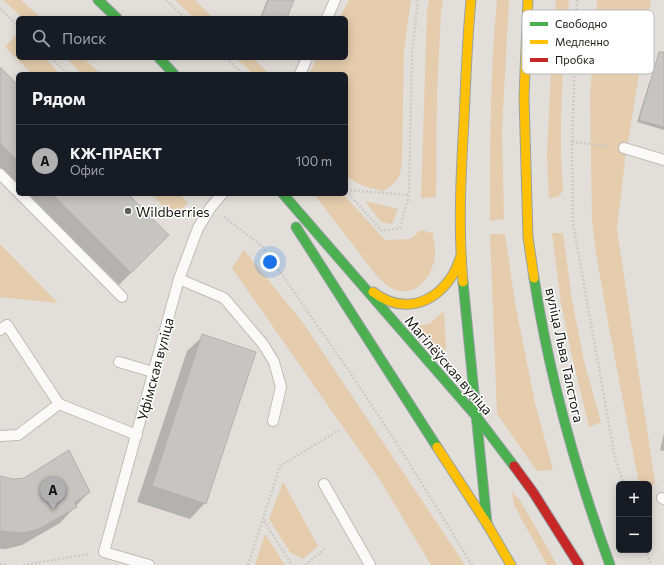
<!DOCTYPE html>
<html lang="ru">
<head>
<meta charset="utf-8">
<style>
  body { margin:0; font-family:Commissioner,sans-serif; background:#20242c; color:#f1f3f6 }
  .controls { position:absolute; right:12px; bottom:12px; display:grid; overflow:hidden; border-radius:6px; box-shadow:0 2px 10px #0003 }
  .controls button { width:36px; height:36px; display:grid; place-items:center; padding:0; border:0; border-bottom:1px solid #363941; background:#171b24; color:#f1f3f6; font:20px sans-serif }
  .you { position:absolute; left:270px; top:262px; width:14px; height:14px; margin:-10px; border:3px solid #fff; border-radius:50%; background:#1a73e8; box-shadow:0 0 0 6px #1a73e833 }
  .badge { display:grid; place-items:center; width:26px; height:26px; border-radius:50%; background:#afb0af; color:#111; font-size:13px; font-weight:700 }
  .pin { position:absolute; translate:-50% -33px; filter:drop-shadow(0 1px 2px #0008) }
  .pin::after { content:''; position:absolute; top:21px; width:14px; height:12px; background:inherit; clip-path:polygon(0 0,100% 0,50% 100%) }
  .list { margin:0; padding:0; list-style:none }
  h2 { display:flex; justify-content:space-between; align-items:center; height:52px; margin:0; padding:0 16px; font-size:17px }
  h2 small { font-size:13px; font-weight:400; color:#9ea1a6 }
  .list li { display:grid; grid-template-columns:26px 1fr auto; gap:12px; align-items:center; box-sizing:border-box; height:72px; padding:0 16px; border-top:1px solid #363941 }
  .list b { display:block; font-size:15px; white-space:nowrap }
  .list p { margin:0; font-size:13px; white-space:nowrap; color:#9ea1a6 }
  .list em { font-size:13px; font-style:normal; color:#9ea1a6 }
  .icon { flex:none; width:22px; height:22px; fill:none; stroke:currentColor; stroke-width:2; stroke-linecap:round; stroke-linejoin:round }
  .map { position:relative; flex:none; width:664px; height:565px; overflow:hidden }
  .search { position:absolute; background:#171b24; box-shadow:0 2px 10px #0003; left:16px; top:16px; width:332px; height:44px; display:flex; align-items:center; gap:10px; box-sizing:border-box; padding:0 14px; border-radius:6px; color:#9ea1a6; font-size:15px }
  .panel { position:absolute; background:#171b24; box-shadow:0 2px 10px #0003; left:16px; top:72px; width:332px; height:124px; border-radius:6px }
  .map>svg:first-child { display:block }
</style>
</head>
<body>
<div class="map">
<svg width="664" height="565" viewBox="0 0 664 565">
  <rect width="100%" height="100%" fill="#e2dfda"/>
  <g fill="#e4ccad">
    <path d="M3 0H21L41 18H23Z"/>
    <path d="M175 0H195L213 18H194Z"/>
    <path d="M349 0H411L404 50 402 160C400 179 399 181 383 191 369 188 357 185 346 175V74H309L317 58H346V18H339Z"/>
    <path d="M429 0H443L441 13 437 92 436 197 421 198 427 12Z"/>
    <path d="M497 0H509L502 130 504 219 490 221C490 147 490 73 497 0Z"/>
    <path d="M556 0H569C563 63 558 127 563 191L558 197 549 198 547 154 552 49Z"/>
    <path d="M597 0H651L625 160 617 229 655 483 649 489V484H639L609 328 596 253 592 220 590 95Z"/>
    <path d="M18 33V58H45L60 74H32L5 47Z"/>
    <path d="M66 58H83L101 74H82Z"/>
    <path d="M236 58H253L269 74H253Z"/>
    <path d="M151 194H179L188 203 174 217Z"/>
    <path d="M314 194H343L385 240 410 239 421 230 433 233C433 240 436 248 435 255 433 274 420 294 399 291 390 289 382 281 376 275Z"/>
    <path d="M365 201 398 209 392 224 381 222Z"/>
    <path d="M552 233H563L572 300 584 361 601 422 589 427 574 365 561 304Z"/>
    <path d="M490 234H505L516 308 535 403 553 470 537 471 497 414Z"/>
    <path d="M0 244 58 303 0 297Z"/>
    <path d="M244 250 304 324 465 565H431L380 480 232 268Z"/>
    <path d="M444 311 446 348 442 359 415 326 429 324Z"/>
    <path d="M283 482 318 546 303 559 290 552 269 519Z"/>
    <path d="M512 492 520 500 557 565H547L514 505Z"/>
    <path d="M265 534 285 565H255Z"/>
  </g>
  <g fill="#0003">
    <path d="M267 0H293L286 18H260Z"/>
    <path d="M0 69 18 87V185L0 167Z"/>
    <path d="M651 80 664 84V130L637 122 649 83Z"/>
    <path d="M27 194H126L168 235 119 285Z"/>
    <path d="M203 336 205 503 190 519 137 502 187 351Z"/>
    <path d="M664 433V451L660 450Z"/>
    <path d="M0 477 12 480 89 492 60 523 22 545 6 549H0Z"/>
  </g>
  <g fill="#c7c5c2" stroke="#b3b1ad">
    <path d="M268 0H294L287 18H261Z"/>
    <path d="M659 52H664V127L639 120Z"/>
    <path d="M0 67 18 85V161L0 143Z"/>
    <path d="M52 194H128L169 235 131 273Z"/>
    <path d="M202 334 256 352 206 504 152 486Z"/>
    <path d="M69 450 90 492 74 503 77 507 39 529 23 533 0 531V476L13 479 24 478Z"/>
  </g>
  <g fill="none" stroke-linecap="round" stroke-linejoin="round">
    <defs>
      <g id="lane">
        <path d="M327 18 335 0"/>
        <path d="M300 74 307 58"/>
        <path d="M624 148 664 160"/>
        <path d="M0 174 18 192"/>
        <path d="M20 194 122 297"/>
        <path d="M179 279 224 298 263 344 274 362 281 387 273 421"/>
        <path d="M0 330 7 325 59 404 137 435"/>
        <path d="M119 362 153 372"/>
        <path d="M0 436 18 435 59 404"/>
        <path d="M324 484 370 565"/>
        <path d="M662 498 664 499"/>
        <path d="M149 565 104 552 179 279 198 228 211 207 222 194"/>
      </g>
      <g id="fast">
        <path d="M98 0 117 18"/>
        <path d="M159 58 174 74"/>
        <path d="M283 194 476 416 514 466"/>
        <path d="M296 227 437 447"/>
        <path d="M534 278C549 375 576 472 610 565"/>
        <path d="M463 282 487 524"/>
      </g>
      <g id="slow">
        <path d="M528 0 524 97 528 237 534 278"/>
        <path d="M463 282C458 228 461 173 464 119 466 79 467 40 471 0"/>
        <path d="M373 292C402 314 433 305 452 276 456 270 458 263 461 256"/>
        <path d="M437 447 487 524 511 565"/>
      </g>
      <path id="jam" d="M514 466 533 492 579 565"/>
    </defs>
    <use href="#lane" stroke="#bfbcb9" stroke-width="12"/>
    <use href="#fast" stroke="#98a2a4" stroke-width="11"/>
    <use href="#slow" stroke="#98a2a4" stroke-width="11"/>
    <use href="#jam" stroke="#98a2a4" stroke-width="11"/>
    <g stroke="#cccbc9" stroke-width="2.5" stroke-dasharray="2 2" stroke-linecap="butt">
      <path d="M166 0 185 18"/>
      <path d="M577 0 572 142 573 223 615 458 624 484"/>
      <path d="M0 9 18 26"/>
      <path d="M51 58 68 74"/>
      <path d="M226 58 243 74"/>
      <path d="M572 142 608 146"/>
      <path d="M346 190 409 195"/>
      <path d="M346 191 382 231 400 228 409 195 412 52 418 0"/>
      <path d="M224 217 262 246 349 371 401 450 472 565"/>
      <path d="M264 521 292 565"/>
      <path d="M646 550 651 565"/>
      <path d="M0 564 6 565"/>
      <path d="M23 565 90 554"/>
      <path d="M248 565 280 466 339 430"/>
      <path d="M305 565 325 549"/>
    </g>
    <use href="#lane" stroke="#fbfaf9" stroke-width="10"/>
    <use href="#fast" stroke="#4caf50" stroke-width="9"/>
    <use href="#slow" stroke="#ffc107" stroke-width="9"/>
    <use href="#jam" stroke="#c62828" stroke-width="9"/>
  </g>
  <circle fill="#5f5d59" stroke="#fff" stroke-width="1.5" cx="128" cy="211" r="4"/>
  <g text-anchor="middle" dominant-baseline="central" stroke-width="3" stroke-linejoin="round" paint-order="stroke">
    <g font-size="14" fill="#191714" stroke="#fff" text-anchor="start">
      <text x="136" y="211">Wildberries</text>
    </g>
    <g font-size="14" fill="#191714" stroke="#fff">
      <text transform="translate(565 355) rotate(78)">вуліца Льва Талстога</text>
      <text transform="translate(449 365) rotate(49)">Магілёўская вуліца</text>
      <text transform="translate(155 369) rotate(-75)">Уфімская вуліца</text>
    </g>
  </g>
  <rect x="522" y="10" width="132" height="64" rx="6" fill="#fff" stroke="#bab9b8" stroke-width="1"/>
  <rect x="530" y="22" width="18" height="4" fill="#4caf50"/>
  <rect x="530" y="40" width="18" height="4" fill="#ffc107"/>
  <rect x="530" y="58" width="18" height="4" fill="#c62828"/>
  <g font-size="11" fill="#191714">
    <text x="555" y="28">Свободно</text>
    <text x="555" y="46">Медленно</text>
    <text x="555" y="64">Пробка</text>
  </g>
</svg>
<div class="controls">
<button>+</button>
<button>−</button>
</div>
<div class="you"></div>
<div class="pin badge" style="left:53px;top:510px">A</div>
<div class="search"><svg class="icon" aria-label="search" viewBox="0 0 24 24"><circle cx="10" cy="10" r="6"/><path d="M15 15l6 6"/></svg>Поиск</div>
<section class="panel">
<h2>Рядом<small></small></h2>
<ul class="list">
<li><span class="badge">A</span><div><b>КЖ-ПРАЕКТ</b><p>Офис</p></div><em>100 m</em></li>
</ul>
</section>
</div>
</body>
</html>
